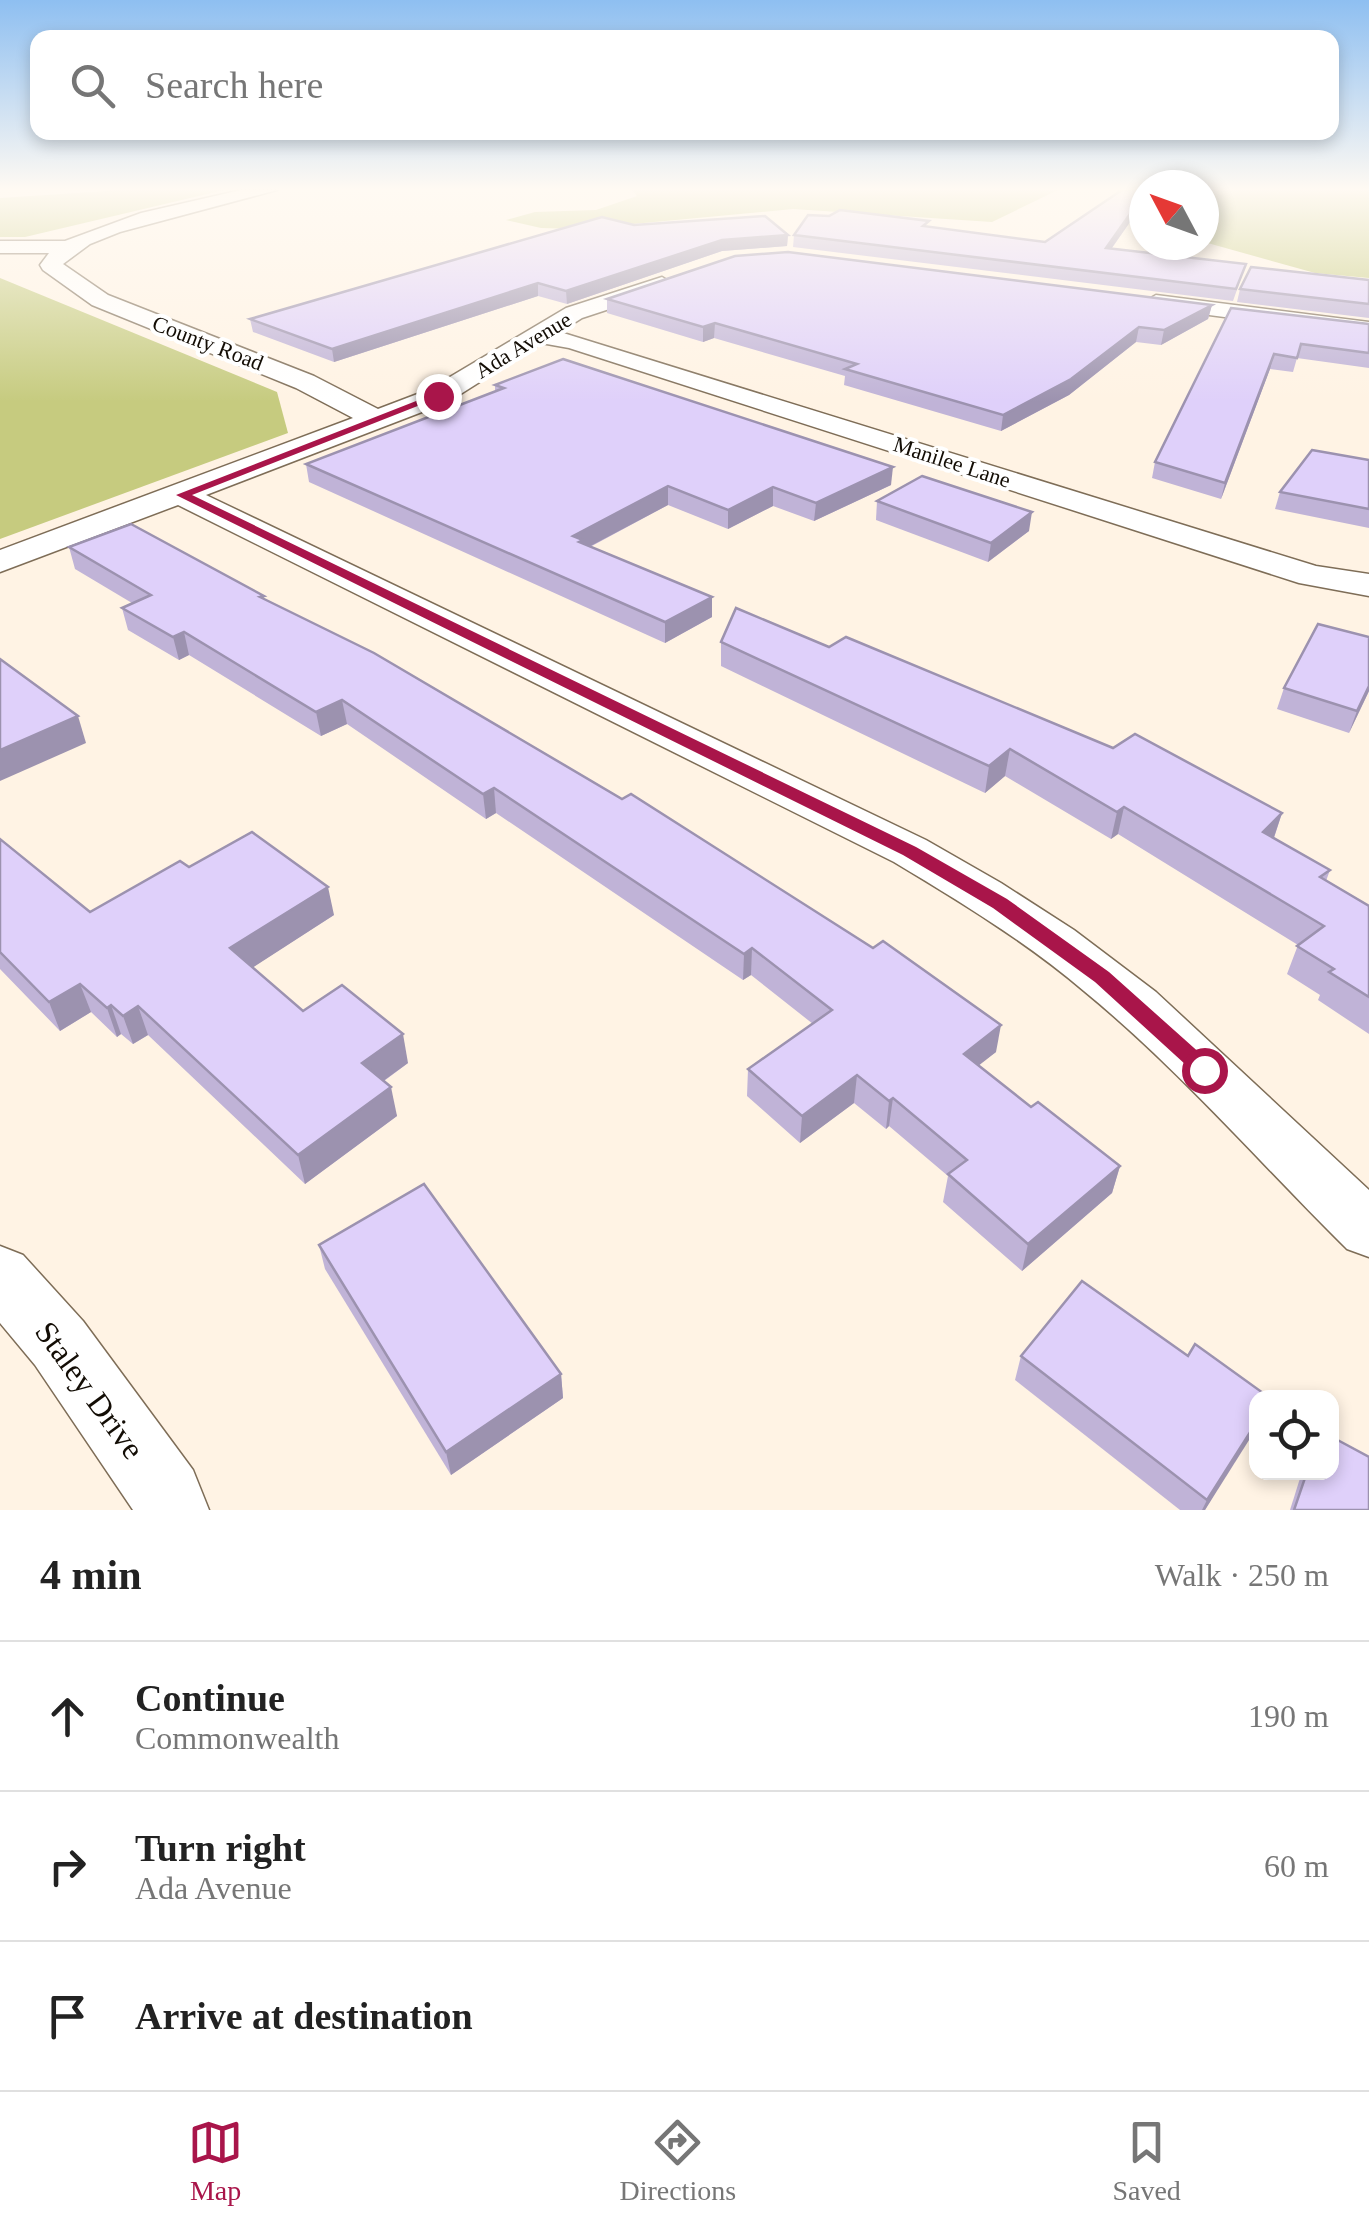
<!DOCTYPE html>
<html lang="en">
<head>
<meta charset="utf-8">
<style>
  body { margin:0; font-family:"Times New Roman",serif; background:#f6f6f6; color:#222 }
  .controls { position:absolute; right:30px; bottom:30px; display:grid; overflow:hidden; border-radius:20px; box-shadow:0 5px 15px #0003 }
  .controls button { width:90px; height:90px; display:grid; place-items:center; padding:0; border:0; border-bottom:2px solid #e0e0e0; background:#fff; color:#222; font:50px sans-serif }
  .compass { position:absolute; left:1129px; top:170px; width:90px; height:90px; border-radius:50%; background:#fff; box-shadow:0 5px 15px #0003; rotate:311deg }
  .stop { position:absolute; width:30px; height:30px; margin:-22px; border:8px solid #a9154a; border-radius:50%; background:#fff }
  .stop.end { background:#a9154a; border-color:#fff; box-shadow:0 2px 10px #0008 }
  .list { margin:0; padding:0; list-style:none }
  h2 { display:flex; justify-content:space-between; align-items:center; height:130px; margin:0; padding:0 40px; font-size:42px }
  h2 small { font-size:32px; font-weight:400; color:#767676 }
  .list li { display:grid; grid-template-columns:65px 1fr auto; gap:30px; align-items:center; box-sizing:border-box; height:150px; padding:0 40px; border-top:2px solid #e0e0e0 }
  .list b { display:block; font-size:38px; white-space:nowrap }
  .list p { margin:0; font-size:32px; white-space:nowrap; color:#767676 }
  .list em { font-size:32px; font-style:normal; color:#767676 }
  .icon { flex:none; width:55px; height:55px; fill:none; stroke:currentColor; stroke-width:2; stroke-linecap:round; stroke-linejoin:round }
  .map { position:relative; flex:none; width:1369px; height:1510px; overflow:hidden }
  .search { position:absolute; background:#fff; box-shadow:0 5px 15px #0003; left:30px; right:30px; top:30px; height:110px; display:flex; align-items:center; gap:25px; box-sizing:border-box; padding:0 35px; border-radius:20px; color:#767676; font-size:38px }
  .sheet { height:580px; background:#fff }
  nav { display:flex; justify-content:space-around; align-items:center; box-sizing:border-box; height:140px; border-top:2px solid #e0e0e0; background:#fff; font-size:28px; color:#767676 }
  nav a { display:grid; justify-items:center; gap:5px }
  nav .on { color:#a9154a }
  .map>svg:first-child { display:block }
</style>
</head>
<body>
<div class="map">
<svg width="1369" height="1510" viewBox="0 0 1369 1510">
  <rect width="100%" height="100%" fill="#fff3e4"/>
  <g fill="#c6cb7f">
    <path d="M122 190H224L25 237H0V198Z"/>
    <path d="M632 190H1058L992 222 793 209 579 229 541 228 506 220 535 212 596 210 637 196Z"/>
    <path d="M1204 190H1369V278L1315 273 1204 242Z"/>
    <path d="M0 278 277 392 288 433 0 539Z"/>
  </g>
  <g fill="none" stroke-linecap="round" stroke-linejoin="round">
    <defs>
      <g id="minor">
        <path d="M241 190H277L120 232 90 244 63 264 108 295 314 376 378 409 428 390 566 308 662 277 673 284 670 289 582 318 560 332 1316 566 1369 574V596L1299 583 569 348 541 343 448 402 206 495 926 840 1001 883 1074 930 1156 992 1369 1190V1257L1347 1249C1260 1163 1179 1069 1084 991 1025 941 959 901 894 862L178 505 0 572V550L353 418 296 388 92 305 43 270 40 265 49 253H0V241H65L141 213Z"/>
        <path d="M1156 295 1369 322V336L1148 307 1144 302Z"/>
        <path d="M0 1246 23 1255 83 1321 193 1470 209 1510H133L35 1365 0 1323Z"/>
      </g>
    </defs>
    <use href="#minor" stroke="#7e6d57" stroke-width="3"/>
    <use href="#minor" fill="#fff" fill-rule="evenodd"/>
  </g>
  <g fill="#c0b3d7">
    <path d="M1144 190V202L1112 248 1246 264 1233 301 793 247 794 235 928 227 1045 242Z"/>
    <path d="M634 225 788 235 787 246 722 251 567 304 538 296 334 362 253 332 250 319Z"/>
    <path d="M1369 280V318L1237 302 1240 289Z"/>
    <path d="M607 299 1212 305 1208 319 1161 345 1136 342 1069 395 1001 431 844 385 845 376 714 338 703 342 607 313Z"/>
    <path d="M1231 308 1369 324V368L1297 358 1293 372 1270 369 1221 499 1152 478 1155 462Z"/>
    <path d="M495 385 891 485 814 521 773 506 728 529 668 505 590 547 712 617 665 643 309 482 306 464 495 391Z"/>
    <path d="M1369 460V528L1275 509 1280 492Z"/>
    <path d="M877 501 1029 531 988 562 876 520Z"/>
    <path d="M69 547 265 600 996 1052 978 1065 1031 1107 1120 1166 1112 1193 1022 1271 943 1202 948 1176 889 1126 886 1129 854 1103 800 1143 747 1096 748 1069 813 1024 751 975 743 980 496 813 486 819 347 724 321 736 189 655 179 660 128 630 122 608 132 603 75 569Z"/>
    <path d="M721 642 829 647 1113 748 1282 813 1274 838 1330 870 1326 881 1369 906V1034L1318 1000 1320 995 1287 974 1298 945 1118 834 1111 839 1005 776 985 793 721 666Z"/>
    <path d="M1284 688 1369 691 1349 733 1277 709Z"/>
    <path d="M0 839 90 912 189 867 334 915 253 967 303 1011 408 1063 384 1081 397 1116 305 1184 148 1035 133 1044 121 1034 117 1037 91 1012 60 1031 0 969Z"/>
    <path d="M319 1245 561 1374 563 1398 451 1475 325 1269Z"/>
    <path d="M1021 1356 1270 1398 1205 1510H1180L1015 1380Z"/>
    <path d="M1302 1472H1332L1369 1510H1290Z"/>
  </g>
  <g fill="#9c92af">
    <path d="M1144 194V202L1104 259 1106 248Z"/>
    <path d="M788 235 787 246 722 251 567 304 566 291 722 240Z"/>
    <path d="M538 283V296L334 362 332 349Z"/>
    <path d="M1212 305 1208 319 1161 345 1164 330Z"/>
    <path d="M715 323 714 338 703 342V327Z"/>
    <path d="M1139 327 1136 342 1069 395 1001 431 1003 415Z"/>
    <path d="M1274 354 1270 369 1221 499 1225 483Z"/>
    <path d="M893 467 891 485 814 521 816 503Z"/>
    <path d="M668 486V505L583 550 573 536Z"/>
    <path d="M773 487V506L728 529V510Z"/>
    <path d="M1032 512 1029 531 988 562 991 543Z"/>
    <path d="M712 597V617L665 643V622Z"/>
    <path d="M184 632 189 655 179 660 173 637Z"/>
    <path d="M1369 686V691L1349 733 1357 711Z"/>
    <path d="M342 700 347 724 321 736 316 712Z"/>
    <path d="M78 716 86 743 0 781V750Z"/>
    <path d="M1010 749 1005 776 985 793 989 766Z"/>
    <path d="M494 788 496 813 486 819 483 794Z"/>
    <path d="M1124 807 1118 834 1111 839 1117 812Z"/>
    <path d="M1282 813 1273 840 1263 832Z"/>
    <path d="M328 887 334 915 238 977 230 948Z"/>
    <path d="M752 948 751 975 743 980 744 954Z"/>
    <path d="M80 984 91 1012 60 1031 49 1002Z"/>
    <path d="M111 1005 121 1034 117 1037 107 1008Z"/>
    <path d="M138 1006 148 1035 133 1044 123 1016Z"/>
    <path d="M1001 1025 996 1052 959 1081 964 1054Z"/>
    <path d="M403 1034 408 1063 368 1092 362 1063Z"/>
    <path d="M857 1075 854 1103 800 1143 802 1116Z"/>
    <path d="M391 1087 397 1116 305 1184 298 1155Z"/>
    <path d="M893 1098 889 1126 886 1129 889 1101Z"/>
    <path d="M1120 1166 1112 1193 1022 1271 1028 1244Z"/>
    <path d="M561 1374 563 1398 451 1475 446 1452Z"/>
    <path d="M1256 1423V1429L1205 1510H1202L1207 1500Z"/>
  </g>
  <g fill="#dfd0fa" stroke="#9c92af" stroke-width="2.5">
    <path d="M1122 190H1144V194L1106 248 1246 264 1236 289 794 235 808 215 829 216 840 210 929 221 923 226 1045 242Z"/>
    <path d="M765 216 788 235 722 240 566 291 538 283 332 349 250 319 602 217 634 225Z"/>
    <path d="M788 252 1212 305 1164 330 1139 327 1071 379 1003 415 845 369 857 364 715 323 703 327 607 299 735 256Z"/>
    <path d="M1251 267 1369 280V304L1240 289Z"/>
    <path d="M1231 308 1369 324V353L1301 344 1297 358 1274 354 1225 483 1155 462Z"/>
    <path d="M563 359 893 467 816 503 773 487 728 510 668 486 573 536 583 540 579 542 712 597 665 622 306 464 504 388 495 385Z"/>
    <path d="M1312 450 1369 460V509L1280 492Z"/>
    <path d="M922 476 1032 512 991 543 877 501Z"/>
    <path d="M131 524 264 596 260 597 374 653 622 799 631 794 873 948 883 941 1001 1025 964 1054 1031 1107 1038 1102 1120 1166 1028 1244 948 1174 967 1160 893 1098 889 1101 857 1075 802 1116 748 1069 832 1010 752 948 744 954 494 788 483 794 342 700 316 712 184 632 173 637 122 608 151 595 69 547Z"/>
    <path d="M736 608 829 647 846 637 1113 748 1135 734 1282 813 1263 832 1330 870 1320 877 1369 906V997L1329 972 1334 969 1297 946 1324 926 1124 807 1117 812 1010 749 989 766 721 642Z"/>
    <path d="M1318 624 1369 637V686L1357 711 1284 688Z"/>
    <path d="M0 659 78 716 0 750Z"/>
    <path d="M252 832 328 887 230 948 303 1011 342 985 403 1034 362 1063 391 1087 298 1155 138 1006 123 1016 111 1005 107 1008 80 984 49 1002 0 952V839L90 912 180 861 189 867Z"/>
    <path d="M424 1184 561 1374 446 1452 319 1245Z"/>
    <path d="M1082 1281 1188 1356 1195 1344 1270 1398H1256V1423L1207 1500 1021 1356Z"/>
    <path d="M1332 1437 1369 1457V1510H1294L1307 1472H1332Z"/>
  </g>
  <linearGradient id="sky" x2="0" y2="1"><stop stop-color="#8ebff1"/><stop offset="0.47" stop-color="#fffaf3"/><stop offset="1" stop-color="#fffaf3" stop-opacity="0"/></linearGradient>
  <rect width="1369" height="402" fill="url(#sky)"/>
  <path fill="#a9154a" d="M434 394 443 396 192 495 916 847 1007 899 1109 972 1212 1064 1215 1070 1212 1075H1197L1095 982 993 908 903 855 176 495Z"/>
  <g text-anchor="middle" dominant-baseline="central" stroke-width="8" stroke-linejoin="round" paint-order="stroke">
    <g font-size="22" fill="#130d05" stroke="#fff">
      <text transform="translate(208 343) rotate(21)">County Road</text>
      <text transform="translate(523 345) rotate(-31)">Ada Avenue</text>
      <text transform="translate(952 462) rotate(18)">Manilee Lane</text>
    </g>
    <g font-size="32" fill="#130d05" stroke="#fff">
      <text transform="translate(90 1390) rotate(54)">Staley Drive</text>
    </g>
  </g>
</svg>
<div class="controls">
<button><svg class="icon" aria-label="locate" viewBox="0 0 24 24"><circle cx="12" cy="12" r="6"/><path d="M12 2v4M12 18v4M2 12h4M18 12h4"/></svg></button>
</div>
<svg class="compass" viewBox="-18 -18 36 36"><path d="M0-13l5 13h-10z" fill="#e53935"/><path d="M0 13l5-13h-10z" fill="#767676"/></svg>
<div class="stop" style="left:1204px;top:1070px"></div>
<div class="stop end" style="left:438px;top:396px"></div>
<div class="search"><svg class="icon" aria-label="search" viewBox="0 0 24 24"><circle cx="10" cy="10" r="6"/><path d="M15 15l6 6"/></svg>Search here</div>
</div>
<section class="sheet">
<h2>4 min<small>Walk · 250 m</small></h2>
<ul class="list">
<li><svg class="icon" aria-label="ahead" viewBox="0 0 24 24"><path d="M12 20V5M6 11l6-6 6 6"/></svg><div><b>Continue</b><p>Commonwealth</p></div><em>190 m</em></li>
<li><svg class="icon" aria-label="right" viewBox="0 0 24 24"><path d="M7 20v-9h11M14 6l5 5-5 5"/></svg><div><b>Turn right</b><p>Ada Avenue</p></div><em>60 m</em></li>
<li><svg class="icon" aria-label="arrive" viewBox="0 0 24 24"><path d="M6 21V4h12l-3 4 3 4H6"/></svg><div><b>Arrive at destination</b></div></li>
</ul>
</section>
<nav>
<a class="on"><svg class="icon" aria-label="map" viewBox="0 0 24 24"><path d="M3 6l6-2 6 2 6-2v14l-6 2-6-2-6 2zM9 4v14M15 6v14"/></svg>Map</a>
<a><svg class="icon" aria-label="directions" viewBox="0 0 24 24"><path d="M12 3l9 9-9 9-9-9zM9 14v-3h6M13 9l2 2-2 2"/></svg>Directions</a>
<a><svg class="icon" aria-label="saved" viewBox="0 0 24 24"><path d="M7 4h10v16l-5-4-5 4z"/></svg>Saved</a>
</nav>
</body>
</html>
